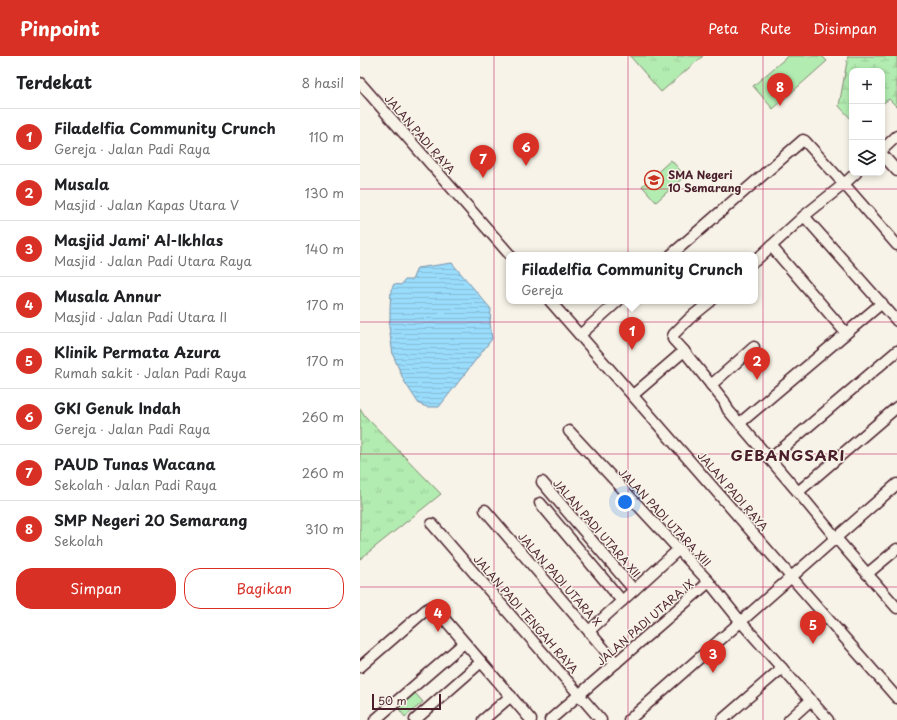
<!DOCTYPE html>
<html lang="id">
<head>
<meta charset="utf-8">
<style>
  body { margin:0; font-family:"Playpen Sans",sans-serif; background:#f6f6f6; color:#202124 }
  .controls { position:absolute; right:12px; top:12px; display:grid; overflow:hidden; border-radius:8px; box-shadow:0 2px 6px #0003 }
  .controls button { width:36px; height:36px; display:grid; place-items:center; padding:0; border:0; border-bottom:1px solid #e0e0e0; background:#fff; color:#202124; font:20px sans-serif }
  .scale { position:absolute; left:12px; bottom:10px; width:69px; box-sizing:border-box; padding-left:4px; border:2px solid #4a1f2b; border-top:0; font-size:11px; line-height:14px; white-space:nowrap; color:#4a1f2b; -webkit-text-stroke:3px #f7f3e8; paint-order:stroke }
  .you { position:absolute; left:265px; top:446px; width:14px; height:14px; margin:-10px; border:3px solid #fff; border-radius:50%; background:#1a73e8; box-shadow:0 0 0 6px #1a73e833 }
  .badge { display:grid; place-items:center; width:26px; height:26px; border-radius:50%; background:#d93025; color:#fff; font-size:13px; font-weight:700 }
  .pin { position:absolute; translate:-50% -33px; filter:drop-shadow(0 1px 2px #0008) }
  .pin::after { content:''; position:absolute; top:21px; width:14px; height:12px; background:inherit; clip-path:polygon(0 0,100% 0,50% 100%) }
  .popup { position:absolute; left:146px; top:196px; width:252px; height:52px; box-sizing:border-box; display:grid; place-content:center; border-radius:8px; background:#fff; filter:drop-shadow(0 1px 3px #0005); font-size:13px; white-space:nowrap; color:#757577 }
  .popup b { font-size:15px; color:#202124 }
  .popup::after { content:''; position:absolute; left:50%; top:100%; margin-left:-8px; border:8px solid transparent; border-top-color:#fff }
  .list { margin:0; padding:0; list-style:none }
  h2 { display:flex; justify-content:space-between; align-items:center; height:52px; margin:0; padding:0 16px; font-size:17px }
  h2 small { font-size:13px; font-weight:400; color:#757577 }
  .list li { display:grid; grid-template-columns:26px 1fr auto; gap:12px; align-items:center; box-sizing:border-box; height:56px; padding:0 16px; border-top:1px solid #e0e0e0 }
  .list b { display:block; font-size:15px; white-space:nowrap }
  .list p { margin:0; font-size:13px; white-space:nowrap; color:#757577 }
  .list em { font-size:13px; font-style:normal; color:#757577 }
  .actions { display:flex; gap:8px; padding:12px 16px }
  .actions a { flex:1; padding:9px 0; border:1px solid #d93025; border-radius:16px; text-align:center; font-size:14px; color:#d93025 }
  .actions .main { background:#d93025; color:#fff }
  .icon { flex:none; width:22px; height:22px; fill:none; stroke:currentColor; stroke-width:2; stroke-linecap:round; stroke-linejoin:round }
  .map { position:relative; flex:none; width:537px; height:664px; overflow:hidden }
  header { display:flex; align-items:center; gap:24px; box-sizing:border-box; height:56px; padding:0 20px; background:#d93025; color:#fff }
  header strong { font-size:19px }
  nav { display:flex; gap:22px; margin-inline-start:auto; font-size:14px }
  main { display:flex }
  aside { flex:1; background:#fff }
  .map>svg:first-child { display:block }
</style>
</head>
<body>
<header>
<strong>Pinpoint</strong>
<nav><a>Peta</a><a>Rute</a><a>Disimpan</a></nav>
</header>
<main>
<aside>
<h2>Terdekat<small>8 hasil</small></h2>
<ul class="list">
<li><span class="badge">1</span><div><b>Filadelfia Community Crunch</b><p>Gereja · Jalan Padi Raya</p></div><em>110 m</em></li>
<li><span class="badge">2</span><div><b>Musala</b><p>Masjid · Jalan Kapas Utara V</p></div><em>130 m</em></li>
<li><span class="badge">3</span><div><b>Masjid Jami' Al-Ikhlas</b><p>Masjid · Jalan Padi Utara Raya</p></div><em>140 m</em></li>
<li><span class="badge">4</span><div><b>Musala Annur</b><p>Masjid · Jalan Padi Utara II</p></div><em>170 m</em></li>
<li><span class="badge">5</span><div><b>Klinik Permata Azura</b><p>Rumah sakit · Jalan Padi Raya</p></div><em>170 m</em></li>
<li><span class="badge">6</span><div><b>GKI Genuk Indah</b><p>Gereja · Jalan Padi Raya</p></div><em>260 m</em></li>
<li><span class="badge">7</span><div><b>PAUD Tunas Wacana</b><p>Sekolah · Jalan Padi Raya</p></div><em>260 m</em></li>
<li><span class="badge">8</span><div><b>SMP Negeri 20 Semarang</b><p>Sekolah</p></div><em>310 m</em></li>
</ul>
<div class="actions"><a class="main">Simpan</a><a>Bagikan</a></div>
</aside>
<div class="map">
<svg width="537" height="664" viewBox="0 0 537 664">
  <defs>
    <pattern id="grass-tufts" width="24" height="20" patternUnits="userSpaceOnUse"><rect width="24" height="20" fill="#b2ecb1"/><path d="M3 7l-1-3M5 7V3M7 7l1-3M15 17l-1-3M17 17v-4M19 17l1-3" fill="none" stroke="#9bca98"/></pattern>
    <pattern id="wetland-marsh" width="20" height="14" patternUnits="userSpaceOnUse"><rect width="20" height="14" fill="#b2ecb1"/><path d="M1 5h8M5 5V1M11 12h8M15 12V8" fill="none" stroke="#9bca98"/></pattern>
    <pattern id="water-rules" width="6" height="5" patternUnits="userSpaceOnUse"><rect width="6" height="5" fill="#99dcfb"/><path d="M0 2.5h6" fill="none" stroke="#85bcd7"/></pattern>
  </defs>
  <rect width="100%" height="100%" fill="#f7f3e8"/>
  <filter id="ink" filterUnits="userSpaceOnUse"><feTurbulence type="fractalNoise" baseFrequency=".025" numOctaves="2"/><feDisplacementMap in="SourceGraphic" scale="8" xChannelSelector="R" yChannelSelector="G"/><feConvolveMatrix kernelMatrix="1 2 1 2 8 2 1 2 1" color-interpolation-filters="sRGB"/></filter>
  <g filter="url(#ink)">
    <g fill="url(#grass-tufts)" stroke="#7e866e">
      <path d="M270 0H343L301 36Z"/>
      <path d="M0 352 5 360 81 438 0 503Z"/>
    </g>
    <path fill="url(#wetland-marsh)" stroke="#7e866e" d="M488 0H537V51L529 43 522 48V15H492V64L479 50Z"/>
    <g fill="#b2ecb1" stroke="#7e866e">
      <path d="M428 0H462L467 5 413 53 393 30Z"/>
      <path d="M311 104 325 120 296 146 282 130Z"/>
      <path d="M55 637 63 646 45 661 38 652Z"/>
    </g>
    <path fill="url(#water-rules)" stroke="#7990a8" d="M92 207 131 253 130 267 132 283 79 351H67L59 348 44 325 33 299 29 271 30 263V252L31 234 34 228 41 229 45 224H52L57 212Z"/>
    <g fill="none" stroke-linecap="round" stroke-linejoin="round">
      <defs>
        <g id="street">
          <path d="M0 27 150 199"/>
          <path d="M522 94 537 80"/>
          <path d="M522 98 537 115"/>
          <path d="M444 160 537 265"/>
          <path d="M411 190 486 277"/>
          <path d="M311 199 443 84 445 85 484 128 537 189"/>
          <path d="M395 205 444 160 484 128 496 117"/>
          <path d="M190 245 537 642"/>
          <path d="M351 245 330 262 314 278 313 280V283L324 295 364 345 368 354 438 436 476 482 537 552"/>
          <path d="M220 279 258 245"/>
          <path d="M351 329 394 291"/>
          <path d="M273 339 324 295"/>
          <path d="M380 367 522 247"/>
          <path d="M209 375 349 526 381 566 468 664"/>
          <path d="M410 403 537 295"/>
          <path d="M182 426 274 534"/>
          <path d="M438 436 537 351"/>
          <path d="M180 447 262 545"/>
          <path d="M125 454 256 607"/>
          <path d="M72 468 241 664"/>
          <path d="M507 518 537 493"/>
          <path d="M229 575 319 493"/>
          <path d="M0 611 67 553 71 551 75 552 171 664"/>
          <path d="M15 664 104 587"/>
          <path d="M55 664 121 606"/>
          <path d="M123 664 151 640"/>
          <path d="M190 664 349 526"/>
          <path d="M269 664 537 428"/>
          <path d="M362 664 422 612"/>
          <path d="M429 664 451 644"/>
        </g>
      </defs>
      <use href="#street" stroke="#4a1f2b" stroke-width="13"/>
      <use href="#street" stroke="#f7f3e8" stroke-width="10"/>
    </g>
  </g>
  <path fill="none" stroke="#c2185b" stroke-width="1" stroke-opacity="0.55" d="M134 0V664M268 0V664M403 0V664M0 133H537M0 266H537M0 398H537M0 531H537"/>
  <defs>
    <symbol id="school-ring" viewBox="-11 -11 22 22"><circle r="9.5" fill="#f7f3e8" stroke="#c8321e" stroke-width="1.5"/><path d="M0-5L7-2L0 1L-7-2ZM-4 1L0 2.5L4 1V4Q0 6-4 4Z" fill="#c8321e"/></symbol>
  </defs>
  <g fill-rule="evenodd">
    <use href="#school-ring" x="283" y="113" width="22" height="22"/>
  </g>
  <g text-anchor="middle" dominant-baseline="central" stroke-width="3" stroke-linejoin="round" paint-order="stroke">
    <g font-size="11" fill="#4a1f2b" stroke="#f7f3e8">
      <text transform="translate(60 78) rotate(49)">JALAN PADI RAYA</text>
      <text transform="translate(373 435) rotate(49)">JALAN PADI RAYA</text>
      <text transform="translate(305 461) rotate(47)">JALAN PADI UTARA XIII</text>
      <text transform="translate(237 472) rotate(49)">JALAN PADI UTARA XII</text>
      <text transform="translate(200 523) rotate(49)">JALAN PADI UTARA X</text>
      <text transform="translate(166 558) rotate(49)">JALAN PADI TENGAH RAYA</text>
      <text transform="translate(285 566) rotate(-41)">JALAN PADI UTARA IX</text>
    </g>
    <g font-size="11" font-weight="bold" fill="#4a1f2b" stroke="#f7f3e8" text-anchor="start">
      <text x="308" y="118">SMA Negeri<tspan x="308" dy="13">10 Semarang</tspan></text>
    </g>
    <g font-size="15" font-weight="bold" letter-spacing="1" fill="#4a1f2b" stroke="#f7f3e8">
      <text x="428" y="398">GEBANGSARI</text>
    </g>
  </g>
</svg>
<div class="controls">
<button>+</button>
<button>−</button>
<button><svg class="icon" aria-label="layers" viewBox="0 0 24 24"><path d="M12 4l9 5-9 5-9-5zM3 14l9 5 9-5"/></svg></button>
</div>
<div class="scale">50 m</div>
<div class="you"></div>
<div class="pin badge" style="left:272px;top:294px">1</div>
<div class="popup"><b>Filadelfia Community Crunch</b>Gereja</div>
<div class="pin badge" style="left:397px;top:324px">2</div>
<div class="pin badge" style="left:353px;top:617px">3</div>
<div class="pin badge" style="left:78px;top:576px">4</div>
<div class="pin badge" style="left:453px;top:588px">5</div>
<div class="pin badge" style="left:166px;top:110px">6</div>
<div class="pin badge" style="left:123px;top:122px">7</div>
<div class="pin badge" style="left:420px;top:50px">8</div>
</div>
</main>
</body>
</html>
